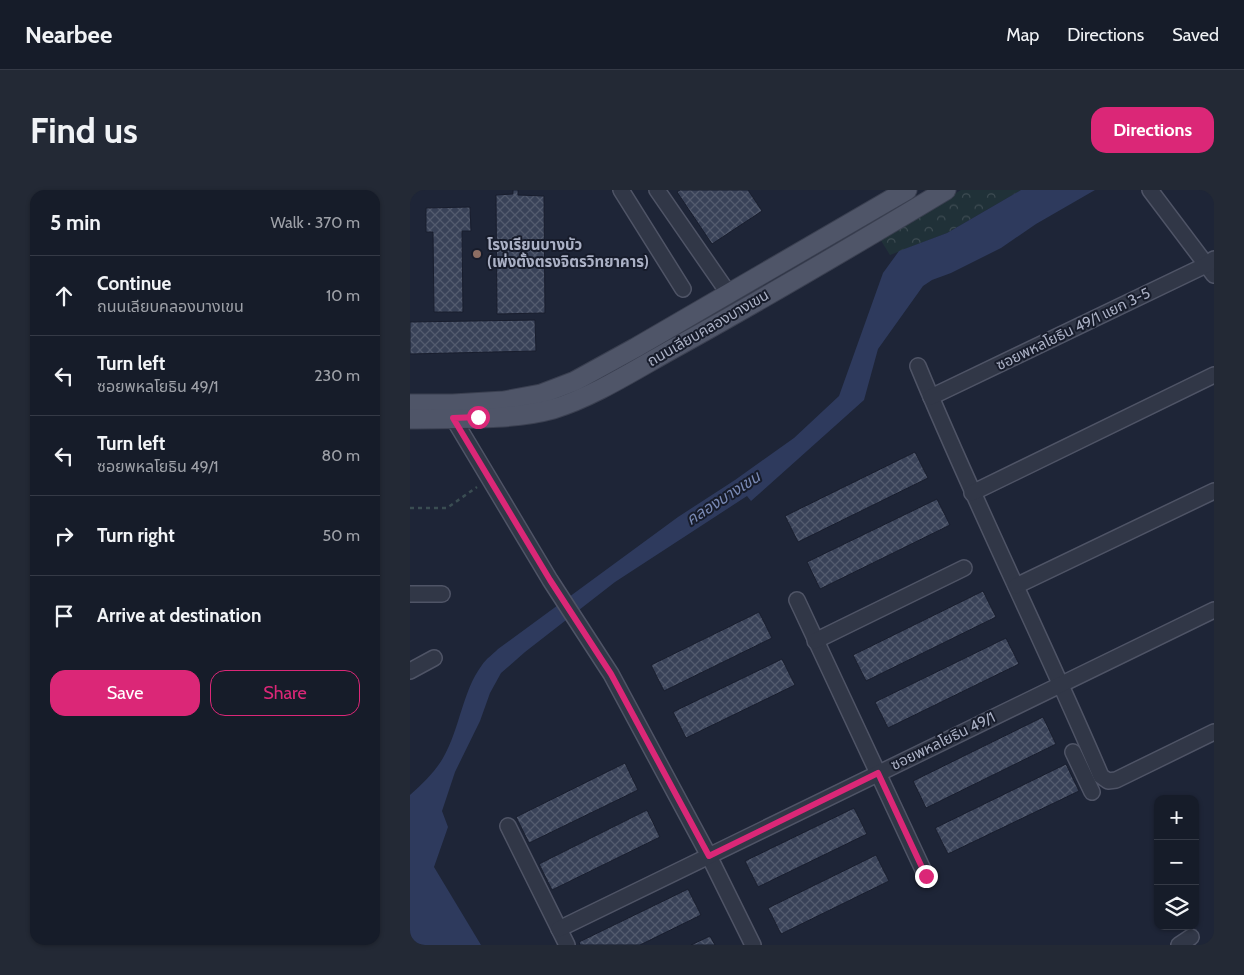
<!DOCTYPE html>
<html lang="en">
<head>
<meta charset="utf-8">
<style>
  body { margin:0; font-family:Cabin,"Noto Sans Thai",sans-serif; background:#232935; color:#f1f3f6 }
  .controls { position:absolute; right:15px; bottom:15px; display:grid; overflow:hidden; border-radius:10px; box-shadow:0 1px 4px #0004 }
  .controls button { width:45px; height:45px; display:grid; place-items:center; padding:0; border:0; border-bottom:1px solid #353a46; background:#161c29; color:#f1f3f6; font:25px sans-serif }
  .stop { position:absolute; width:15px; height:15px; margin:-11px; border:4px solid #db2777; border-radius:50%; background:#fff }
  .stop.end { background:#db2777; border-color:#fff; box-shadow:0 1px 5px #0008 }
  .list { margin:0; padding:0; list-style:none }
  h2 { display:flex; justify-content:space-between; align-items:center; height:65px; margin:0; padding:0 20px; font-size:21px }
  h2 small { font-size:16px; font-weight:400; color:#9ea1a8 }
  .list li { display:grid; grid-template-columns:32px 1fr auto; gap:15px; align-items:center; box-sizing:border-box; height:80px; padding:0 20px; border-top:1px solid #353a46 }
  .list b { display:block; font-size:19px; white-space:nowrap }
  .list p { margin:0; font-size:16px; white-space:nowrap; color:#9ea1a8 }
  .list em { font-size:16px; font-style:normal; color:#9ea1a8 }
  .actions { display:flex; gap:10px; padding:15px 20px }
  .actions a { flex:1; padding:11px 0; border:1px solid #db2777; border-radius:15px; text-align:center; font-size:18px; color:#db2777 }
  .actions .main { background:#db2777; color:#fff }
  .icon { flex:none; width:28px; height:28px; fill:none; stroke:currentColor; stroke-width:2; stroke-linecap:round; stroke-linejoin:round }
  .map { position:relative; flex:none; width:804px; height:755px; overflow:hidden; border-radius:15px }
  header { display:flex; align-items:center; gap:30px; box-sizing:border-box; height:70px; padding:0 25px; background:#161c29; border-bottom:1px solid #353a46 }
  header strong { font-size:24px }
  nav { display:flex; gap:28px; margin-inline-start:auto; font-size:18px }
  .intro { display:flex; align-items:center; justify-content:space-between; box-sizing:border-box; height:120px; padding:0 30px }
  h1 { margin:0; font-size:35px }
  .button { padding:12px 22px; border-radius:15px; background:#db2777; color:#fff; font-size:18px; font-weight:700 }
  main { display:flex; gap:30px; padding:0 30px }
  aside { flex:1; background:#161c29; border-radius:15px; box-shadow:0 1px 4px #0004 }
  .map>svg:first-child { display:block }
</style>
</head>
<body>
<header>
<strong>Nearbee</strong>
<nav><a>Map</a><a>Directions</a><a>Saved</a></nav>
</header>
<div class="intro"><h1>Find us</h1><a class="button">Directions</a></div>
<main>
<aside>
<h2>5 min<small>Walk · 370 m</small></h2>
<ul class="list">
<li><svg class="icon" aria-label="ahead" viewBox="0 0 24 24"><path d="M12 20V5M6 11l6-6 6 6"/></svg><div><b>Continue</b><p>ถนนเลียบคลองบางเขน</p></div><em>10 m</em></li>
<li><svg class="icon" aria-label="left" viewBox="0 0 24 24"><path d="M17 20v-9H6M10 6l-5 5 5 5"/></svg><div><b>Turn left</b><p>ซอยพหลโยธิน 49/1</p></div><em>230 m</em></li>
<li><svg class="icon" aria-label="left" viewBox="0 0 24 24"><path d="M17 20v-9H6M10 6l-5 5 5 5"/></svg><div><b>Turn left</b><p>ซอยพหลโยธิน 49/1</p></div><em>80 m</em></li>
<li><svg class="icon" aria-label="right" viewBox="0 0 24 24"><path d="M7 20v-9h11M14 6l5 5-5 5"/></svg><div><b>Turn right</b></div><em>50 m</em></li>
<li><svg class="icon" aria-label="arrive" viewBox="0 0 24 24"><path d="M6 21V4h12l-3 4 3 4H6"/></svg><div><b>Arrive at destination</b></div></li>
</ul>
<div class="actions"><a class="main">Save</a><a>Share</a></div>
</aside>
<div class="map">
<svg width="804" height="755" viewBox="0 0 804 755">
  <defs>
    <pattern id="park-crowns" width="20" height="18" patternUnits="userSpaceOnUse" patternTransform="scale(1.25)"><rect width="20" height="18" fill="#203138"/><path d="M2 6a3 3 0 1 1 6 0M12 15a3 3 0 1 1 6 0" fill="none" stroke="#3e4c53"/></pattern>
    <pattern id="building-cross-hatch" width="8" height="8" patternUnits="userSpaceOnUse" patternTransform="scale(1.25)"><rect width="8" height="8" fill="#394258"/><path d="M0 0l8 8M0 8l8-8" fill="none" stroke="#535b6e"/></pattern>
  </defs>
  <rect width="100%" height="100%" fill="#1e2537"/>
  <path fill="url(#park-crowns)" d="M551 0H611L537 43 480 65 470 49Z"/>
  <path fill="#2e3a5d" d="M611 0H685L626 34 591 58 541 83 522 90 513 96 468 159 454 210 341 311 337 306 205 392 115 462 91 483 80 503 70 531 45 582 32 621 38 637 24 677 71 755H0V605C12 594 25 582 33 568 50 539 52 502 72 475 76 469 83 464 88 459L268 327 325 290 384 248 429 206 473 83 489 61 537 43Z"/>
  <g fill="url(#building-cross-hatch)" stroke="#191e2e">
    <path d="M103 0H108V5L134 6 135 123 87 124 86 5 103 4Z"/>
    <path d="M270 0H338L352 21 302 54 267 2Z"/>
    <path d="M60 17 61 41H52L53 122H24L23 42H16V18Z"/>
    <path d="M125 130 126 161 0 164V132Z"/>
    <path d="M505 262 518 288 388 352 375 326Z"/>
    <path d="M527 309 540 335 410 399 397 372Z"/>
    <path d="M573 401 586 427 456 491 443 465Z"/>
    <path d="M349 422 362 448 254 501 241 475Z"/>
    <path d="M596 448 609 474 478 538 465 512Z"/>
    <path d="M372 469 385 495 276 548 263 522Z"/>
    <path d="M633 527 646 554 516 618 503 591Z"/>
    <path d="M215 573 228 600 119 653 106 627Z"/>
    <path d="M656 574 669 601 538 664 525 638Z"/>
    <path d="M444 618 457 644 348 697 335 671Z"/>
    <path d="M237 620 250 647 142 700 129 674Z"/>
    <path d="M466 665 479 691 371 744 358 718Z"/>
    <path d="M278 699 291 725 230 755H170L169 752Z"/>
    <path d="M300 746 305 755H281Z"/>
  </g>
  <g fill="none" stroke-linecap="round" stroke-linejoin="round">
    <defs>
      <g id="minor">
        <path d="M211 0 273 99"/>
        <path d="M247 0 319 104"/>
        <path d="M740 0 804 85"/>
        <path d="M508 176C565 314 632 448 691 586L698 591 706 590 804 542"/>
        <path d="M521 207 796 75 804 69"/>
        <path d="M43 228 140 390 201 484 299 666 343 755"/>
        <path d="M562 303 804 185"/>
        <path d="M606 396 804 301"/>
        <path d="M0 404H32"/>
        <path d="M387 410 516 686"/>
        <path d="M405 451 554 378"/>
        <path d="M0 481 24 468"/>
        <path d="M663 562 682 602"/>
        <path d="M98 636 157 755"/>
        <path d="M149 739 804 420"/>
        <path d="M769 755 781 747"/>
      </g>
      <g id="major">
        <path d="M0 214H43L94 211 131 204 165 191 225 158 497 0"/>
        <path d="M0 229C46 228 99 231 143 219 184 207 231 176 268 156 358 106 448 53 536 0"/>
      </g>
    </defs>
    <use href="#minor" stroke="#4f5466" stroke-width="18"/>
    <use href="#major" stroke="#3b4051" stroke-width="21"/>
    <path stroke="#3a4d52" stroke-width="2.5" stroke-dasharray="4 4" stroke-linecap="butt" d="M0 318H37L67 297"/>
    <use href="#minor" stroke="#313747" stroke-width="15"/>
    <use href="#major" stroke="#4f5568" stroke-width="19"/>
  </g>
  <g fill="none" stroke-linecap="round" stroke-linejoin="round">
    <path stroke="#db2777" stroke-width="6" d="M68 227 43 228 140 390 201 484 299 666 468 583 516 686"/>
  </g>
  <circle fill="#8d6e63" stroke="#171c2b" stroke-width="2" cx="67" cy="64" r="5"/>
  <g text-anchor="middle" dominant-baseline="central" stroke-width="4" stroke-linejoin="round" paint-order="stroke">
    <g font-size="15" font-weight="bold" fill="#abb1c5" stroke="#171c2b" text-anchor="start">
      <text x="77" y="55">โรงเรียนบางบัว<tspan x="77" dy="17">(เพ่งตั้งตรงจิตรวิทยาคาร)</tspan></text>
    </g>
    <g font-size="15" fill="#abb1c5" stroke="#171c2b">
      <text transform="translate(298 138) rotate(-30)">ถนนเลียบคลองบางเขน</text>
      <text transform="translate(663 139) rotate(-26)">ซอยพหลโยธิน 49/1 แยก 3-5</text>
      <text transform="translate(533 551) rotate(-26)">ซอยพหลโยธิน 49/1</text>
    </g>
    <g font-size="16" font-style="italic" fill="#7989b4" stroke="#171c2b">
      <text transform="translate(313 308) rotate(-33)">คลองบางเขน</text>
    </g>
  </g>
</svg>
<div class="controls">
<button>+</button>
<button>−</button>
<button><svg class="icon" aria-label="layers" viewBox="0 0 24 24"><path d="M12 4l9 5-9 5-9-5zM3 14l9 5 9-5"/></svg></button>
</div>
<div class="stop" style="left:68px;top:227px"></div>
<div class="stop end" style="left:516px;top:686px"></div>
</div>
</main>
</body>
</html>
